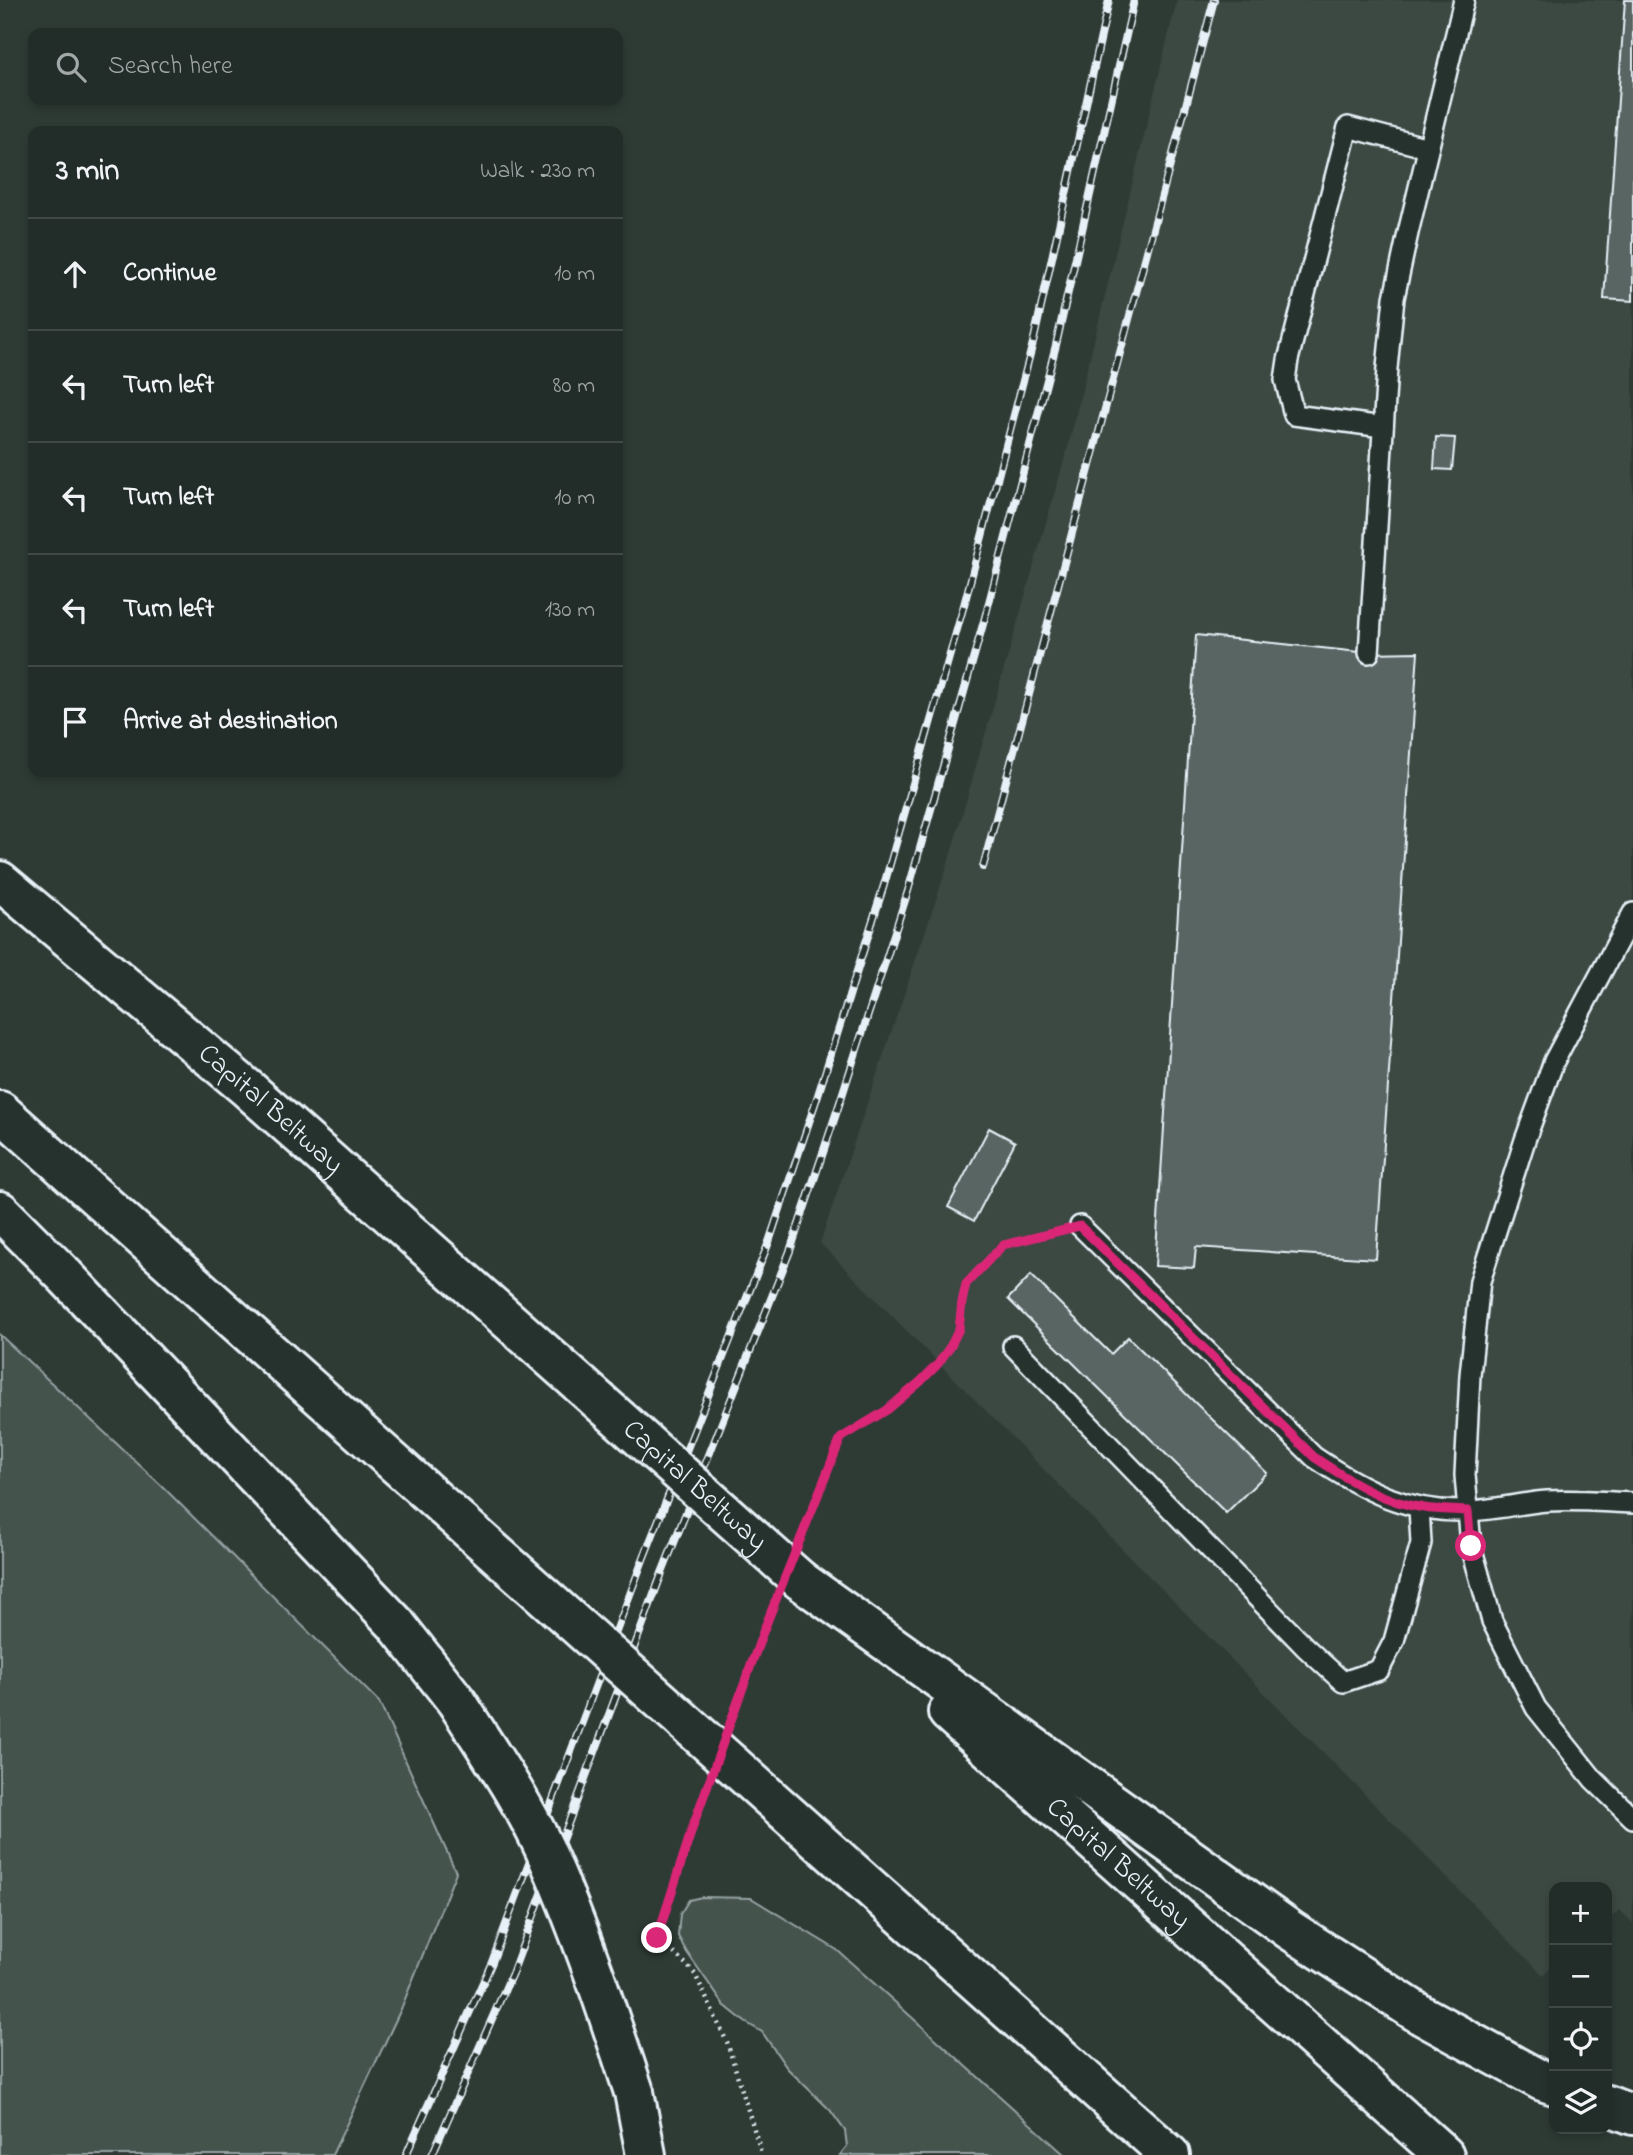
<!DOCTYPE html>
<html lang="en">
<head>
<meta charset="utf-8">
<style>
  body { margin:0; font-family:"Indie Flower",sans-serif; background:#2a3430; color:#f1f3f6 }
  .controls { position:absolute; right:21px; bottom:21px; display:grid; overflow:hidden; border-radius:14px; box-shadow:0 4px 10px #0003 }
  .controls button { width:63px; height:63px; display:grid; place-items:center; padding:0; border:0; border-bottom:2px solid #3f4845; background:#222c28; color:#f1f3f6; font:35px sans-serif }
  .stop { position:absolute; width:21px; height:21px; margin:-16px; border:5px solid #db2777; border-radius:50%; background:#fff }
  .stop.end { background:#db2777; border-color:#fff; box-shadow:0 2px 7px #0008 }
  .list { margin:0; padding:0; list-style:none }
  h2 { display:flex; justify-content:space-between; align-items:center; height:91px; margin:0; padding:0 28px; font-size:30px }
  h2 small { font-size:23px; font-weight:400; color:#a2a7a8 }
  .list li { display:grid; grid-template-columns:46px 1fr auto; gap:21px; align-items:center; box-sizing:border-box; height:112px; padding:0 28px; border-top:2px solid #3f4845 }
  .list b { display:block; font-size:26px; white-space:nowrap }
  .list em { font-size:23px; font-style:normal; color:#a2a7a8 }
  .icon { flex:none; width:38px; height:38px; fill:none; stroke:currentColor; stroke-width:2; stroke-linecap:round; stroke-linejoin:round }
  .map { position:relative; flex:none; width:1633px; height:2155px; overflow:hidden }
  .search { position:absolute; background:#222c28; box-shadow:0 4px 10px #0003; left:28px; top:28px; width:595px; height:77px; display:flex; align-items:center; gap:18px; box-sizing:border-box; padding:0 24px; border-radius:14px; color:#a2a7a8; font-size:26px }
  .panel { position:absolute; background:#222c28; box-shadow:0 4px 10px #0003; left:28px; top:126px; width:595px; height:651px; border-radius:14px }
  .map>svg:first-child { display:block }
</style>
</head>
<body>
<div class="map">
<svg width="1633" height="2155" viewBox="0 0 1633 2155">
  <rect width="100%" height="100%" fill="#2e3b35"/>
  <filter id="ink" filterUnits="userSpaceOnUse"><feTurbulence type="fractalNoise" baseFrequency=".0143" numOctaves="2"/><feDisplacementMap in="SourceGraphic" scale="14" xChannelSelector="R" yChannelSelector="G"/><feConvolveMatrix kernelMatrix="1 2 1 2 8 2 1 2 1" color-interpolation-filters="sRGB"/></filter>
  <g filter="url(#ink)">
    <path fill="#3b4843" d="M1177 0H1633V1923L1620 1910 1607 1920V1887H1554V1965L1543 1975 820 1243 947 867 1069 443Z"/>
    <g fill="#45524e" stroke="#96a2a3" stroke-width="2">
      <path d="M0 1335 162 1486 379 1702 456 1872 401 2009 332 2155H0Z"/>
      <path d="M702 1897 751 1898 837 1950 1065 2155H840L847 2146 845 2131 830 2110 787 2068 762 2032 745 2022 724 2005 686 1951 678 1936 680 1914 689 1900Z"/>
    </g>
    <g fill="#596563" stroke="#e8f1f8" stroke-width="2">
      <path d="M1625 0H1633V301L1604 299Z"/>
      <path d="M1436 437 1455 438 1452 470 1434 469Z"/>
      <path d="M1196 635 1369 653 1418 652 1376 1259 1196 1247 1194 1268 1155 1266Z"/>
      <path d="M989 1128 1015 1142 974 1221 948 1207Z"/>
      <path d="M1031 1275 1111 1354 1128 1337 1267 1473 1226 1513 1008 1299Z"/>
    </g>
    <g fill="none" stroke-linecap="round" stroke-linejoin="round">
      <defs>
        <g id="service">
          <path d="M1383 427 1294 415 1285 380 1288 360 1348 127 1428 148"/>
          <path d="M1369 653 1387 368 1394 298 1408 233 1464 0"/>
          <path d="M1633 913 1554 1061 1525 1140 1480 1281 1470 1375 1465 1475 1471 1546 1492 1621 1536 1708 1594 1780 1633 1818"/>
          <path d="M1080 1226 1314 1457C1363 1490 1407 1513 1468 1511 1494 1510 1521 1503 1547 1501 1576 1499 1605 1502 1633 1503"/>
          <path d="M1013 1346 1305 1647 1343 1682 1379 1670 1394 1641 1421 1543 1419 1507"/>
        </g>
        <g id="motorway">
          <path id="s1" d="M0 881 248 1089 581 1385"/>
          <path d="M0 1111 512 1568"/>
          <path d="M0 1211 66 1277 395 1623 457 1702"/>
          <path d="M800 1580 1290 1930 1423 2016 1542 2081 1554 2085"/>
          <path id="s2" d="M948 1712 1444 2155"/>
          <path d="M732 1764 1170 2155"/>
          <path d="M634 2092 646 2155"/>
          <path d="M1607 2105 1633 2115"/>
        </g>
      </defs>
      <use href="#service" stroke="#e8f1f8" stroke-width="24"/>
      <use href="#motorway" stroke="#e8f1f8" stroke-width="44"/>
      <g stroke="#e8f1f8" stroke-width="4.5" stroke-dasharray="2 5" stroke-linecap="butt">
        <path d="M804 1529 841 1438 887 1410 920 1383 938 1364 951 1344 959 1329 966 1284 975 1273 1003 1245 1051 1233"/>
        <path d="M734 1712 772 1609"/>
        <path d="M705 1793 657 1938 686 1964 695 1974 727 2042 762 2155"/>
      </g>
      <use href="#service" stroke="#26332d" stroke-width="19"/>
      <use href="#motorway" stroke="#26332d" stroke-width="38"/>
      <defs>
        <g id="rail">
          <path d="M983 867 1214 0"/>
          <path d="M406 2155 492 1962 644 1557 769 1242 818 1095 884 885 964 605 1034 339 1109 0"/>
          <path d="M432 2155 513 1971 662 1573 790 1251 839 1105 908 891 987 610 1056 345 1134 0"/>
        </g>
      </defs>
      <use href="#rail" stroke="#e8f1f8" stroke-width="8"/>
      <use href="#rail" stroke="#26332d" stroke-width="5" stroke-dasharray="16" stroke-linecap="butt"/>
      <defs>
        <g id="motorway-bridge">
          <path id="s3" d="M581 1385 800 1580"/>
          <path d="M512 1568 732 1764"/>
          <path d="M457 1702C488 1751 521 1798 545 1850 580 1929 607 2010 634 2092"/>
        </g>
      </defs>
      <use href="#motorway-bridge" stroke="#e8f1f8" stroke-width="44" stroke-linecap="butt"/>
      <use href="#motorway-bridge" stroke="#26332d" stroke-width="38"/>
    </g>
  </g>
  <g fill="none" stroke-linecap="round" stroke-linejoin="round" filter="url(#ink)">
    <path stroke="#db2777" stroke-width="9" d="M657 1938 694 1823 763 1632 841 1438 887 1410 920 1382 938 1364 951 1345 959 1329 962 1302 966 1284 1003 1245 1080 1226 1314 1457C1348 1480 1383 1502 1424 1508 1438 1510 1453 1510 1468 1511L1471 1546"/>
  </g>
  <g text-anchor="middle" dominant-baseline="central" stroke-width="7" stroke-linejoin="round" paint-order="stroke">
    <g font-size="28" fill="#e8f1f8" stroke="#26332d">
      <text stroke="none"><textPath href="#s1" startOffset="354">Capital Beltway</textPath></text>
      <text stroke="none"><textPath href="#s3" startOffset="152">Capital Beltway</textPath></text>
      <text stroke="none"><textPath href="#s2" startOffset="228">Capital Beltway</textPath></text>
    </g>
  </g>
</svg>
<div class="controls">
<button>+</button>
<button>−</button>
<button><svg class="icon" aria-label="locate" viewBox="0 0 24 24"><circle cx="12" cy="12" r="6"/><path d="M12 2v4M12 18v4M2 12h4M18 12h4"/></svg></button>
<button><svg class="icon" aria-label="layers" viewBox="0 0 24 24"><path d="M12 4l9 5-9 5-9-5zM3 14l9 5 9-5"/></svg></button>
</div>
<div class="stop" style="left:1471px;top:1546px"></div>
<div class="stop end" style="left:657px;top:1938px"></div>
<div class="search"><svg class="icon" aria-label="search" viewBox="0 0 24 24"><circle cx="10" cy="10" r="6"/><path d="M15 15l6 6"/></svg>Search here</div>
<section class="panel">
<h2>3 min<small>Walk · 230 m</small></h2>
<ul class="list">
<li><svg class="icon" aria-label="ahead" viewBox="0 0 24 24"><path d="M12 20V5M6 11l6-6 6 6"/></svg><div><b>Continue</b></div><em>10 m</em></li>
<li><svg class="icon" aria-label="left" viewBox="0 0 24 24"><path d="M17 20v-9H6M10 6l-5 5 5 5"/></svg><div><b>Turn left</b></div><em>80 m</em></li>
<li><svg class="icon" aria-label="left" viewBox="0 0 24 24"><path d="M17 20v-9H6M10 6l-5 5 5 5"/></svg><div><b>Turn left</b></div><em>10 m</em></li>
<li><svg class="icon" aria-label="left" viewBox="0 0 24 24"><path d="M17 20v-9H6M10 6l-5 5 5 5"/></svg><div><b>Turn left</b></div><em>130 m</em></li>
<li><svg class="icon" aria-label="arrive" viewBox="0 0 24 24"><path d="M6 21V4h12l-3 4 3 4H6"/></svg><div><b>Arrive at destination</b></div></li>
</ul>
</section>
</div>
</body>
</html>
